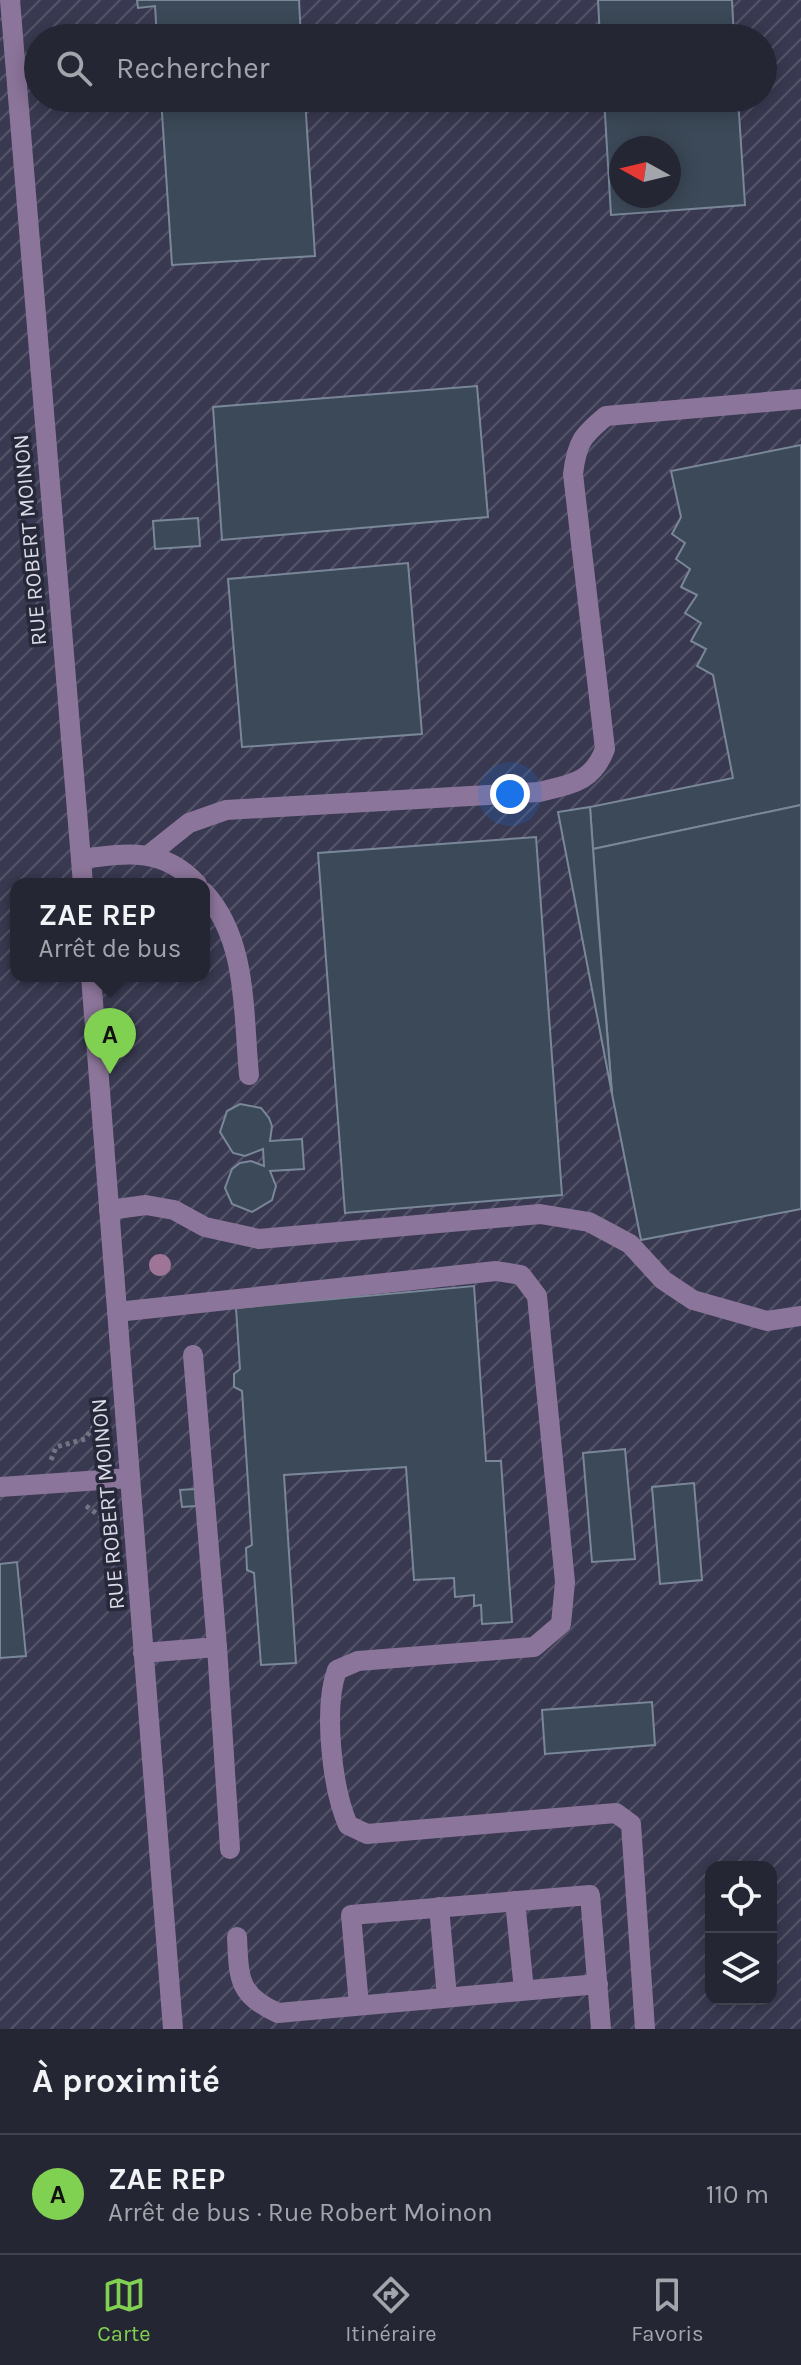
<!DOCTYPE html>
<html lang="fr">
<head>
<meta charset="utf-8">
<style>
  body { margin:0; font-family:Karla,sans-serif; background:#31323f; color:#f1f3f6 }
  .controls { position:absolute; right:24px; bottom:24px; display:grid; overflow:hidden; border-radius:16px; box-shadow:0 4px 20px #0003 }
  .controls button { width:72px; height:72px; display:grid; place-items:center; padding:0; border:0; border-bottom:2px solid #42434e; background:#252633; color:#f1f3f6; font:40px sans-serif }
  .compass { position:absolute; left:609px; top:136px; width:72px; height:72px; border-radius:50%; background:#252633; box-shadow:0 4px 20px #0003; rotate:278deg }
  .you { position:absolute; left:510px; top:794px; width:28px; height:28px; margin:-20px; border:6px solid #fff; border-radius:50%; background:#1a73e8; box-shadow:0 0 0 12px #1a73e833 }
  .badge { display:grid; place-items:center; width:52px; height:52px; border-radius:50%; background:#80d051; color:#111; font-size:26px; font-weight:700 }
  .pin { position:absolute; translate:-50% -66px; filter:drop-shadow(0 2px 4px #0008) }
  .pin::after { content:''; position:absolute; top:42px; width:28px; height:24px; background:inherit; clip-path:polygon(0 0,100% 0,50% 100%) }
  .popup { position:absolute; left:10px; top:878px; width:200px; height:104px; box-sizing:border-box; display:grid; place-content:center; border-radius:16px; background:#252633; filter:drop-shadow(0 2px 6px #0005); font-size:26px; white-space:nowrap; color:#a3a5ac }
  .popup b { font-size:30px; color:#f1f3f6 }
  .popup::after { content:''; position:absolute; left:50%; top:100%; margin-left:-16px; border:16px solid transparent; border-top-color:#252633 }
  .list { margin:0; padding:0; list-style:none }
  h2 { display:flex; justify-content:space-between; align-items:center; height:104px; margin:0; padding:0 32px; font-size:34px }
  h2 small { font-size:26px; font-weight:400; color:#a3a5ac }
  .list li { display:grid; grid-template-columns:52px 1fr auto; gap:24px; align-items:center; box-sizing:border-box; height:120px; padding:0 32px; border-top:2px solid #42434e }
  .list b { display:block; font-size:30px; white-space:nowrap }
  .list p { margin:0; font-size:26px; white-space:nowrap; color:#a3a5ac }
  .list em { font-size:26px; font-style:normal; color:#a3a5ac }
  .icon { flex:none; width:44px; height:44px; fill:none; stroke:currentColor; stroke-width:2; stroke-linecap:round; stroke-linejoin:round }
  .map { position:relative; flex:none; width:801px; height:2029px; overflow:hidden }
  .search { position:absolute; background:#252633; box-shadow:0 4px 20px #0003; left:24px; right:24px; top:24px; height:88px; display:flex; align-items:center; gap:20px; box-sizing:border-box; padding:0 28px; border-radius:44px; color:#a3a5ac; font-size:30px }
  .sheet { height:224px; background:#252633 }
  nav { display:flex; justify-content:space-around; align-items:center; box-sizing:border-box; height:112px; border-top:2px solid #42434e; background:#252633; font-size:22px; color:#a3a5ac }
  nav a { display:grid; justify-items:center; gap:4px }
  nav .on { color:#80d051 }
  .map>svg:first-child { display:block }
</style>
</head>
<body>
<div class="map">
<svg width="801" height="2029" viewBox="0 0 801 2029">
  <defs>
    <pattern id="industrial-furrows" width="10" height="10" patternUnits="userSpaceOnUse" patternTransform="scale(2)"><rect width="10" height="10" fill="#393951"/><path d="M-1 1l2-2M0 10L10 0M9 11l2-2" fill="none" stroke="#55556a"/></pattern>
  </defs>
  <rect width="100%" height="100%" fill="#313244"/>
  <path fill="url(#industrial-furrows)" fill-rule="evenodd" d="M0 0H801V2029H0ZM38 38H763V98H38ZM621 148H669V196H621ZM16 884H204V976H16ZM711 1867H771V1999H711Z"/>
  <g fill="#3c4958" stroke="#798799" stroke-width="2" fill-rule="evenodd">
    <path d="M137 0H299L301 38H157L155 6 138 8Z"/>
    <path d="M598 0H732L734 38H600Z"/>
    <path d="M161 98H305L315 256 172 265Z"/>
    <path d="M604 98H738L745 205 611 215ZM621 148H669V196H621Z"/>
    <path d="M477 386 488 517 222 540 213 407Z"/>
    <path d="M801 445V805L593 849 590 807 733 778 713 675 697 666 706 649 691 641 701 623 685 613 697 595 681 587 690 569 676 559 685 543 672 534 681 517 671 471Z"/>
    <path d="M198 518 200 546 155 549 153 521Z"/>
    <path d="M408 563 422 734 242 747 228 579Z"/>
    <path d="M801 805V1209L641 1240 612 1094 593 849Z"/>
    <path d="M590 807 598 920 612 1094 558 812Z"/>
    <path d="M536 837 562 1195 345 1213 318 853Z"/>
    <path d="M240 1104 261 1108 269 1118 272 1126 270 1141 302 1139 304 1169 270 1171 276 1186 272 1200 252 1212 232 1204 225 1188 232 1169 240 1163 251 1161 264 1166 263 1149 245 1156 233 1153 220 1132 227 1111Z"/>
    <path d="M474 1286 486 1461H501L512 1622 482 1624 481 1605 474 1606V1595L455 1597 454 1578 414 1580 406 1467 284 1475 296 1663 261 1665 254 1573 247 1570 246 1548 252 1545 242 1391 234 1387V1374L240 1369 236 1308Z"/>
    <path d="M625 1449 635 1559 592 1562 583 1453Z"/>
    <path d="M694 1483 702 1580 660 1584 652 1487Z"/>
    <path d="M195 1489 196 1506 182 1507 180 1490Z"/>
    <path d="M17 1562 26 1656 0 1658V1564Z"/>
    <path d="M652 1702 655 1745 545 1754 542 1710Z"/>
  </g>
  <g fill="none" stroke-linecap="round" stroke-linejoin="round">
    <g stroke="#727383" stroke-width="5" stroke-dasharray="4 4" stroke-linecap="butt">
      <path d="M51 1460 56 1447 85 1439 100 1417"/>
      <path d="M86 1506 100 1516 108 1526"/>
    </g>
    <g stroke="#8c759a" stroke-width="20">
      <path d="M10 0 83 884"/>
      <path d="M150 854 189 823 226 810 539 792C571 784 592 783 605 749L573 474C577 442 582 436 606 416L801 399"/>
      <path d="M81 859C127 853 163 847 197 884"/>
      <path d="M204 892C248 940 243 1013 249 1075"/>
      <path d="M91 976 173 2029"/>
      <path d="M109 1210 146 1205 174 1210 205 1227 259 1239 540 1214 589 1222 630 1244 663 1280 693 1300 767 1321 801 1316"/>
      <path d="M117 1312 496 1271 521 1275 537 1296 565 1582 561 1624 534 1647 358 1661 337 1670C323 1708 332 1788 348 1825L367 1834 616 1813 631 1824 645 2029"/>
      <path d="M0 1487 130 1478"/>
      <path d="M217 1647 230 1849"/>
      <path d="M143 1653 217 1647 193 1355"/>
      <path d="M515 1901 524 1990"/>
      <path d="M439 1907 447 1997"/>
      <path d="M237 1937C239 1977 237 1995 278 2013L598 1984"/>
      <path d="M359 2005 351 1915 590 1895 601 2029"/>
    </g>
  </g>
  <circle fill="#9e7596" cx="160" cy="1265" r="11"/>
  <g text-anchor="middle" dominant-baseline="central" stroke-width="7" stroke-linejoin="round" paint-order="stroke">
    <g font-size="22" fill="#dbdbe7" stroke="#272839">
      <text transform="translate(30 540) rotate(-95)">RUE ROBERT MOINON</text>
      <text transform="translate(108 1504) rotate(-95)">RUE ROBERT MOINON</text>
    </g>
  </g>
</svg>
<div class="controls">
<button><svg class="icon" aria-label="locate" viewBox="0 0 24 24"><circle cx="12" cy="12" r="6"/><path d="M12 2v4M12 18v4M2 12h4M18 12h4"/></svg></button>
<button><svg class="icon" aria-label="layers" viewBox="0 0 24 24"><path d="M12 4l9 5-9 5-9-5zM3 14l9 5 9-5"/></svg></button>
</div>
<svg class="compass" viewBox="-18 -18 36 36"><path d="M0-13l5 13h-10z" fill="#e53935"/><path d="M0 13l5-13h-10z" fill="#a3a5ac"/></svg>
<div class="you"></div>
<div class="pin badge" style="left:110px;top:1074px">A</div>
<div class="popup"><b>ZAE REP</b>Arrêt de bus</div>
<div class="search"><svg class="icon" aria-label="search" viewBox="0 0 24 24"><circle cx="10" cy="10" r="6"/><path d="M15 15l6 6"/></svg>Rechercher</div>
</div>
<section class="sheet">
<h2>À proximité<small></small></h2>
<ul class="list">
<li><span class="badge">A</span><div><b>ZAE REP</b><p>Arrêt de bus · Rue Robert Moinon</p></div><em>110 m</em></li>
</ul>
</section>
<nav>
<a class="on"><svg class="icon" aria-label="map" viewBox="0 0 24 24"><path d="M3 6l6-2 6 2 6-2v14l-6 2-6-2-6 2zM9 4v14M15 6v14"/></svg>Carte</a>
<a><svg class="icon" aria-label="directions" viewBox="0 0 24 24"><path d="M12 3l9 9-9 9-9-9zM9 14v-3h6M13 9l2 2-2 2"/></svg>Itinéraire</a>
<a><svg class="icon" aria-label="saved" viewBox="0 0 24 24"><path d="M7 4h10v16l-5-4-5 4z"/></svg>Favoris</a>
</nav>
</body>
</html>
